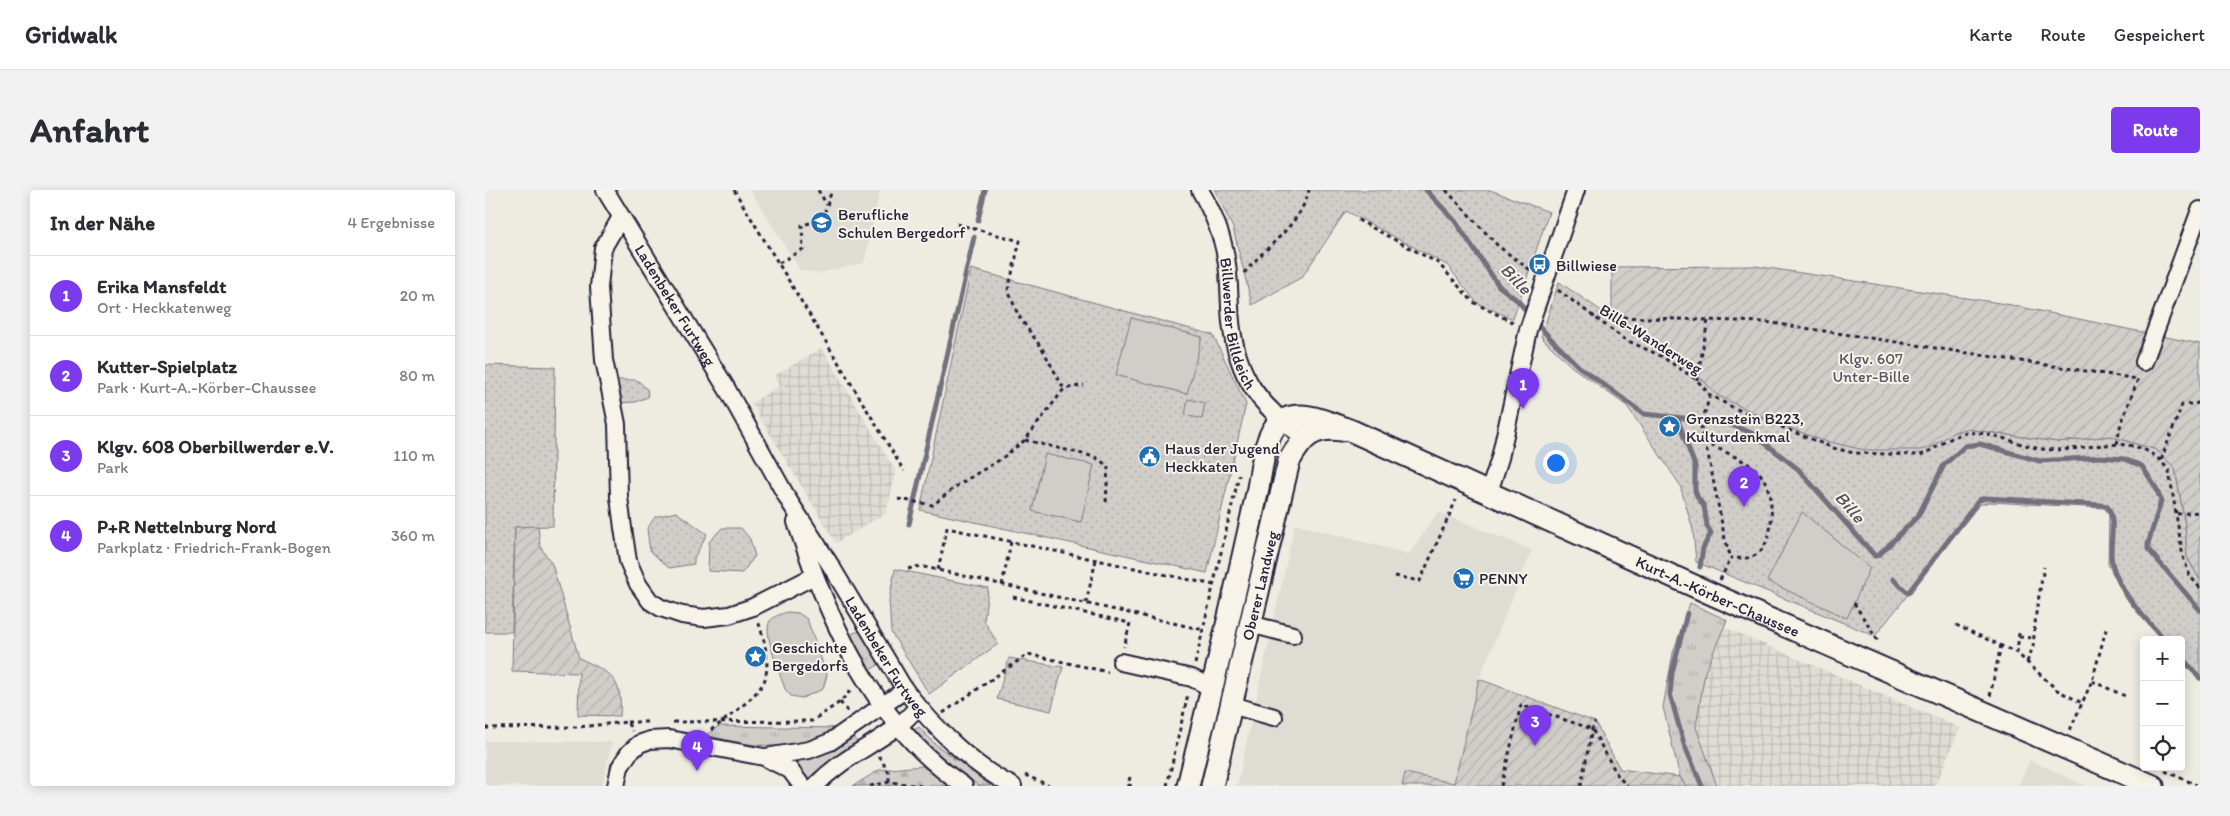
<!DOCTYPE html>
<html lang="de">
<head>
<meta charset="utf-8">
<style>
  body { margin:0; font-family:Itim,sans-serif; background:#f2f2f3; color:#2b2b33 }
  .controls { position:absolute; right:15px; bottom:15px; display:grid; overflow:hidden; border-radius:5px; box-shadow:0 2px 12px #0003 }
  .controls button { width:45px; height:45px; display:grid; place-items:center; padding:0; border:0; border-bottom:1px solid #e1e1e2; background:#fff; color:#2b2b33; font:25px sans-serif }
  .you { position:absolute; left:1070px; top:272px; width:18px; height:18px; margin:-12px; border:4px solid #fff; border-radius:50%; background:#1a73e8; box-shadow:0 0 0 8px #1a73e833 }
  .badge { display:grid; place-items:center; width:32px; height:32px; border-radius:50%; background:#7c3aed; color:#fff; font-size:16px; font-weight:700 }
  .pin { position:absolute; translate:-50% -41px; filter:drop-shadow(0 1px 2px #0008) }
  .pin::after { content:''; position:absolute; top:26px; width:18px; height:15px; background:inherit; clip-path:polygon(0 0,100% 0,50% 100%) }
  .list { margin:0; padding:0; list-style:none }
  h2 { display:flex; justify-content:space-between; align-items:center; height:65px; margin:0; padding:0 20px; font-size:21px }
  h2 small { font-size:16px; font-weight:400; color:#7c7c81 }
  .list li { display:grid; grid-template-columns:32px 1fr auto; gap:15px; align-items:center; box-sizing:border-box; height:80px; padding:0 20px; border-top:1px solid #e1e1e2 }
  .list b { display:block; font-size:19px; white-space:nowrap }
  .list p { margin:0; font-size:16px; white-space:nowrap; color:#7c7c81 }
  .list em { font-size:16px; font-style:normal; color:#7c7c81 }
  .icon { flex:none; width:28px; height:28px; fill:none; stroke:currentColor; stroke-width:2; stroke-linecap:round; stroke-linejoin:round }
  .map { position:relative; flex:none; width:1715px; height:596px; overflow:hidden; border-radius:5px }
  header { display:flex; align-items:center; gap:30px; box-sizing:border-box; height:70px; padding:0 25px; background:#fff; border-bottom:1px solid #e1e1e2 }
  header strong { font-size:24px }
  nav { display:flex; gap:28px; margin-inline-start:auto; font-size:18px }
  .intro { display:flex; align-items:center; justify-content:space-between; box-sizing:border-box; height:120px; padding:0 30px }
  h1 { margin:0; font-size:35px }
  .button { padding:12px 22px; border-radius:5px; background:#7c3aed; color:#fff; font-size:18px; font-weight:700 }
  main { display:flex; gap:30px; padding:0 30px }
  aside { flex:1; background:#fff; border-radius:5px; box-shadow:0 2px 12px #0003 }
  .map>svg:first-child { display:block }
</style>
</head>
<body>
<header>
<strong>Gridwalk</strong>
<nav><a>Karte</a><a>Route</a><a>Gespeichert</a></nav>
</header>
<div class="intro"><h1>Anfahrt</h1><a class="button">Route</a></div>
<main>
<aside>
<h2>In der Nähe<small>4 Ergebnisse</small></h2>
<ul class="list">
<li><span class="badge">1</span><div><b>Erika Mansfeldt</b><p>Ort · Heckkatenweg</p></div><em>20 m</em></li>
<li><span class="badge">2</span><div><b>Kutter-Spielplatz</b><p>Park · Kurt-A.-Körber-Chaussee</p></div><em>80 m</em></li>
<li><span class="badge">3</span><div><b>Klgv. 608 Oberbillwerder e.V.</b><p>Park</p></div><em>110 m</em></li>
<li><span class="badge">4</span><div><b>P+R Nettelnburg Nord</b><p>Parkplatz · Friedrich-Frank-Bogen</p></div><em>360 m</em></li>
</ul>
</aside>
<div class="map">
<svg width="1715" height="596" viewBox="0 0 1715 596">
  <defs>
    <pattern id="industrial-grid" width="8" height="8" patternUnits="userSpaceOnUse" patternTransform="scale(1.25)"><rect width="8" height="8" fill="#dfdcd4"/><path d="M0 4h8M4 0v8" fill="none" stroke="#bfbcb7"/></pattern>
    <pattern id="grass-tufts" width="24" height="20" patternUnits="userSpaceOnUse" patternTransform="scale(1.25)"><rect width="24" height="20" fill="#d1cdc9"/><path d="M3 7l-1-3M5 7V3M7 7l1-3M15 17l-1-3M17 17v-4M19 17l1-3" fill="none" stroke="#b3b0ae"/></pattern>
    <pattern id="forest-firs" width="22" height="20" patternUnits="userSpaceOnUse" patternTransform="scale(1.25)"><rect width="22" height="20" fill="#d1cdc9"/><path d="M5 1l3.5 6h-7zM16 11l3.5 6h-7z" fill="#b3b0ae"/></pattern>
    <pattern id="park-dots" width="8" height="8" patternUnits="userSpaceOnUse" patternTransform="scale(1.25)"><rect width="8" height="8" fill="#d1cdc9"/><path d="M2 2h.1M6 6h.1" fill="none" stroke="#b3b0ae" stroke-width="1.8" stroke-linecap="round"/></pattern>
    <pattern id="garden-furrows" width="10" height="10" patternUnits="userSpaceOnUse" patternTransform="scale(1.25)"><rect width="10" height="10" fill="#d1cdc9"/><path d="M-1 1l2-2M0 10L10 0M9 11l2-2" fill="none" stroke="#b3b0ae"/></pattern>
  </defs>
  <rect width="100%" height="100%" fill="#eeebe1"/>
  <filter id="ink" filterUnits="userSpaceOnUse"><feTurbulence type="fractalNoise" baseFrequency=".02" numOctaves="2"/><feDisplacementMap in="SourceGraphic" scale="10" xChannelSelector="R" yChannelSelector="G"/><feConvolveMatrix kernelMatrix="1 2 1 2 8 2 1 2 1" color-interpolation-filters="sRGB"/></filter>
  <g filter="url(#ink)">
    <g fill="#dfdcd4">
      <path d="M265 0H395L379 73 334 83 315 80Z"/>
      <path d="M953 322 1047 360 994 489 969 593 920 583 917 596H752L810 334 924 364Z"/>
      <path d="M0 551 127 552 117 596H0Z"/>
      <path d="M1545 570 1601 596H1533Z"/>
    </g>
    <g fill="url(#industrial-grid)">
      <path d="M337 158 411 282 401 323 351 353 266 213 294 196 289 186Z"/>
      <path d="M1206 423 1475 538 1450 596H1224L1194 502Z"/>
    </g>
    <g fill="url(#grass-tufts)" stroke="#7a7882">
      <path d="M1205 413 1242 430 1220 482 1211 537 1232 596H1201L1195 587 1178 517 1188 463Z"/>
      <path d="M375 441 395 474 383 481 365 448 368 443Z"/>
      <path d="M234 536 354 538C306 563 272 558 221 545Z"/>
      <path d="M434 537 449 553 506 596H494L444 557 428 541Z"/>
      <path d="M367 545 373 554 325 593 307 572 306 570Z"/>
    </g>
    <path fill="url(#forest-firs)" stroke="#7a7882" d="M437 576 466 596H368L394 580Z"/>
    <g fill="url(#park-dots)" stroke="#7a7882">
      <path d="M730 0H1005L1064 22 1028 129 992 113 962 75 861 21 817 87 767 115 748 38Z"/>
      <path d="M486 79 728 145 761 214 722 383 435 320Z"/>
      <path d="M1074 92 1218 190 1232 205 1446 257 1469 242 1482 239 1573 252 1625 246 1672 260 1690 278 1700 334 1702 367 1715 390V491L1696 470V450H1677L1639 406 1623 374 1624 324 1619 318 1504 312 1494 315 1390 446 1211 372 1208 340 1195 295 1142 216 1087 177 1056 147Z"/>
      <path d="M0 175 70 177 68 336 30 337 27 442H0Z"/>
      <path d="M130 190H152L162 199 163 207 150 212 131 213Z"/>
      <path d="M191 322 222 344 209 368V374L184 378 165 361 162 339 170 327Z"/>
      <path d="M237 338H256L265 349 270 366 257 383 223 381 224 352Z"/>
      <path d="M410 379 503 398 499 431 513 454 444 504 406 442 404 410Z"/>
      <path d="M524 468 578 477 566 521 512 509Z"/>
    </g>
    <g fill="url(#garden-furrows)" stroke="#7a7882">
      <path d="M1270 76 1521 114 1715 154V390L1702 367 1700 334 1690 278 1672 260 1625 246 1573 252 1482 239 1469 242 1446 257 1435 260H1379L1336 250 1279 228 1232 205 1218 190 1127 129V77Z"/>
      <path d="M53 336 55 356 67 374 94 468C126 483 138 488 135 526L93 525 94 483 27 481 30 337Z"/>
      <path d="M994 489 1110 532 1135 579 1195 587 1201 596H917L920 583 969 593Z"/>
    </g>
    <g fill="#d1cdc9" stroke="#7a7882">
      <path d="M646 128 717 147 702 204 631 185Z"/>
      <path d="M703 209 720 213 717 229 700 225Z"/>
      <path d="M560 264 609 275 596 332 547 321Z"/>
      <path d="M1317 322 1385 378 1362 428 1282 391Z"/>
      <path d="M302 422 313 423 322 429 342 485 338 499 317 508 306 506 300 499C296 486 277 442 285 431 289 426 296 424 302 422Z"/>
    </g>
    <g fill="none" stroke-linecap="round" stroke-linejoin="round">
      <g stroke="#716f7b" stroke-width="5">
        <path d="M941 0 970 31 1014 96 1033 111 1063 146 1093 176 1159 224 1238 232 1267 243 1313 279 1390 366 1394 365 1433 326 1459 275 1480 256 1495 254 1555 271 1616 267 1639 269 1657 276 1671 298 1676 311 1663 354V359L1715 420"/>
        <path d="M493 30 500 0"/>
        <path d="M1192 228 1210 276V301L1213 308 1219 316 1222 336 1226 343 1218 358 1215 377"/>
        <path d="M424 334 489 47"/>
        <path d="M1408 389 1423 403 1494 310 1501 308 1616 315 1622 316C1633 331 1623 356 1627 373 1634 403 1660 428 1680 450"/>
        <path d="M1202 423 1187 483 1185 504 1199 554 1217 596"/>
        <path d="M1696 467 1715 488"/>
      </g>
      <defs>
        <g id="minor">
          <path id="s1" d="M120 0 242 199 304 311 346 376 420 500C447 535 488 577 528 596"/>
          <path id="s2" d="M715 0C727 21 737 43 741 68 745 89 744 111 746 132 752 187 775 217 819 247"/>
          <path d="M136 27 118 58 114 97 119 170 132 234 134 307 138 338 143 371 153 394 165 411 176 418 197 425 219 428 244 425 268 417 329 386"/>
          <path d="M1659 172 1715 20"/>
          <path d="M1004 302 1015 268 1043 140 1091 0"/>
          <path d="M311 332C344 432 389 535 479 596"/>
          <path d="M765 434 808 445"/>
          <path d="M636 472 707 488 727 498"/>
          <path d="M746 515 789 527"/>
          <path d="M281 567 324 560 345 552 420 500"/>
          <path d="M131 596 135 577 144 563 154 554 165 550 184 549 279 567 305 580 317 596"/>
          <path d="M330 596C357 568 384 558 413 536 420 531 427 523 433 517"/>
        </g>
        <g id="major">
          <path id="s3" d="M703 596C727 499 751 401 772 303 776 285 779 243 795 232 816 217 846 234 867 241L1229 405 1668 596"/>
          <path id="s4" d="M727 596 804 271C817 248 827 236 857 240"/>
        </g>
      </defs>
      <use href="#minor" stroke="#22223b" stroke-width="20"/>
      <use href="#major" stroke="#22223b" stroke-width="25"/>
      <g stroke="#22223b" stroke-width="3" stroke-dasharray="4 4" stroke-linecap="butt">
        <path d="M249 0 419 281"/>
        <path d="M333 0 342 15"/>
        <path d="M961 0 1013 56 1048 82"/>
        <path d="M873 30 953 73 988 112 1029 133"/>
        <path d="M472 34 535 51 523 100 533 125 558 160 579 199"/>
        <path d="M294 73 318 59 317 35 337 30 347 0"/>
        <path d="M759 83C782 55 815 36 824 0"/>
        <path d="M1073 100 1139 149 1176 166 1212 190 1225 205 1249 218 1348 258 1369 263 1435 265C1451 260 1465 245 1482 243 1508 241 1532 255 1557 259 1601 265 1651 234 1684 281L1698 367 1705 386 1715 398"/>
        <path d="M1106 126 1280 132 1653 189"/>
        <path d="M1212 190 1223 130"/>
        <path d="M1225 205 1216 236 1217 245 1223 264 1240 349 1246 368"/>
        <path d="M540 250 610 267 623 276 621 314"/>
        <path d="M1219 252C1237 261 1263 270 1276 285 1290 302 1291 351 1272 364 1264 370 1255 368 1246 368"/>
        <path d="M1632 254 1635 237 1653 189"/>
        <path d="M1676 270 1697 215 1715 213"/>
        <path d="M413 309 448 315 473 295 516 269 540 250 579 199 599 195"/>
        <path d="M1692 324 1715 322"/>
        <path d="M423 379 435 376 719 440"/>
        <path d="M453 380 462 338 729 395"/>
        <path d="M910 386 935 391 971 310"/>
        <path d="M1235 390 1246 368"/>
        <path d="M517 395 526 352"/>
        <path d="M528 407 645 433 639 457"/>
        <path d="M601 413 611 370"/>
        <path d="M1369 413 1393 451"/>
        <path d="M1471 435 1532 463 1572 500 1597 513"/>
        <path d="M1534 447 1549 448"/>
        <path d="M1532 463 1534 443"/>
        <path d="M1542 472 1548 457 1551 423 1559 377"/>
        <path d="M710 474 754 285"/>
        <path d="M1607 491 1640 506"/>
        <path d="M1505 506 1516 455"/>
        <path d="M355 512 363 522"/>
        <path d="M458 523 543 464 623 482"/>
        <path d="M142 532H166"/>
        <path d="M188 532 327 531 355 512 367 499"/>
        <path d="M0 538 93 537 142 532 147 541"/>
        <path d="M226 540C240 530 275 505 280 489 285 471 279 448 273 431"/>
        <path d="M1585 540 1607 491 1622 436"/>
        <path d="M394 566 404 583V592"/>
        <path d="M1680 581 1714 596"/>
        <path d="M540 585 565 596"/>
        <path d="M645 587 643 595 648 596"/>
        <path d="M385 596 404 592 436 596"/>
        <path d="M682 596 703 504"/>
        <path d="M1016 596 1036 515 1107 539 1133 586 1142 596"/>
        <path d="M1096 596 1107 539 1110 532"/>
      </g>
      <use href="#minor" stroke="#f7f3e8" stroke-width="16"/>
      <use href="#major" stroke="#f7f3e8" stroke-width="21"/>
    </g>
  </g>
  <defs>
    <symbol id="university-disc" viewBox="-11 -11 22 22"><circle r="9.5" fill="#1f6fb2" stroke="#f7f3e8"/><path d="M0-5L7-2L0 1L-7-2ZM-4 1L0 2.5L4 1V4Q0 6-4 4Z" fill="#fff"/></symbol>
    <symbol id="bus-disc" viewBox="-11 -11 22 22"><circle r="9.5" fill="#1f6fb2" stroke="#f7f3e8"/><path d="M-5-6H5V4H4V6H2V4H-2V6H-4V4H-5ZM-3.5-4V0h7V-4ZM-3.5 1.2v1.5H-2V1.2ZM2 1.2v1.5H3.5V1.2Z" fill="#fff"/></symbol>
    <symbol id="sight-disc" viewBox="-11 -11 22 22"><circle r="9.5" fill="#1f6fb2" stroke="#f7f3e8"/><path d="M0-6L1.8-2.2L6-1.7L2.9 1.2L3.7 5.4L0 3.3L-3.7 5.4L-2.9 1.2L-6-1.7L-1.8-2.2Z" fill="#fff"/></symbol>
    <symbol id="civic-disc" viewBox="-11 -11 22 22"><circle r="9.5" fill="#1f6fb2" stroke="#f7f3e8"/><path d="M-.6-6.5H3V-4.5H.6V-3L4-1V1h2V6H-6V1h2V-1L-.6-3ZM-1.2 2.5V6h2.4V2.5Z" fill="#fff"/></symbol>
    <symbol id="supermarket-disc" viewBox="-11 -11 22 22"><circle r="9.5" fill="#1f6fb2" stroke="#f7f3e8"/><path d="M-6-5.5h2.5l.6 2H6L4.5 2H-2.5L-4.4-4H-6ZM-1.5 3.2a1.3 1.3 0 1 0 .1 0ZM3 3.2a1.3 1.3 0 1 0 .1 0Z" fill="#fff"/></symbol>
  </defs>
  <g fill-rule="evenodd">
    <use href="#university-disc" x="324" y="20" width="25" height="25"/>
    <use href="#bus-disc" x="1042" y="62" width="25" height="25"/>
    <use href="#sight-disc" x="1172" y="224" width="25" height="25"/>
    <use href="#civic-disc" x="652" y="254" width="25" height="25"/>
    <use href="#supermarket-disc" x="966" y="376" width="25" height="25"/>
    <use href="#sight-disc" x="258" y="454" width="25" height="25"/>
  </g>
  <g text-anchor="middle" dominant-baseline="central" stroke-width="4" stroke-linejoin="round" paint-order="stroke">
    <g font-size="16" fill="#22223b" stroke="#f7f3e8" text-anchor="start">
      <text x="353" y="24">Berufliche<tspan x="353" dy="18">Schulen Bergedorf</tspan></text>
      <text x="1071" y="75">Billwiese</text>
      <text x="1201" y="228">Grenzstein B223,<tspan x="1201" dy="18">Kulturdenkmal</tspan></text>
      <text x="680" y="258">Haus der Jugend<tspan x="680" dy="18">Heckkaten</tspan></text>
      <text x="994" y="388">PENNY</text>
      <text x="287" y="457">Geschichte<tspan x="287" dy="18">Bergedorfs</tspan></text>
    </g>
    <g font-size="16" fill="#22223b" stroke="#f7f3e8">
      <text stroke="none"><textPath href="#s1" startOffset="135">Ladenbeker Furtweg</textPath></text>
      <text stroke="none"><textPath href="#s2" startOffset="140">Billwerder Billdeich</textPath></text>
      <text transform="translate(1166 149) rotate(32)">Bille-Wanderweg</text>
      <text stroke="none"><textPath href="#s4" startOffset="206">Oberer Landweg</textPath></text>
      <text stroke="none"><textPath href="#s3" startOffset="854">Kurt-A.-Körber-Chaussee</textPath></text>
      <text stroke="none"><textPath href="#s1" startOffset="545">Ladenbeker Furtweg</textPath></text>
    </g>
    <g font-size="16" fill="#575566" stroke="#f7f3e8">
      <text x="1386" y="168">Klgv. 607<tspan x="1386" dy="18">Unter-Bille</tspan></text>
    </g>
    <g font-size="18" font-style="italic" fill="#504f60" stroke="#f7f3e8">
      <text transform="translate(1031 89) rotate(46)">Bille</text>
      <text transform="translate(1365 317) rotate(49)">Bille</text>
    </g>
  </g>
</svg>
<div class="controls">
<button>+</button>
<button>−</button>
<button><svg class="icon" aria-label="locate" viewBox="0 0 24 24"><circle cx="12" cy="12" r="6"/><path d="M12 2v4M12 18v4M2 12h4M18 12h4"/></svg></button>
</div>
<div class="you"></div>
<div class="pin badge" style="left:1038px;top:219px">1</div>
<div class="pin badge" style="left:1259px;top:317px">2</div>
<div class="pin badge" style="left:1050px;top:556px">3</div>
<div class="pin badge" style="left:212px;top:581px">4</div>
</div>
</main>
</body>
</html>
